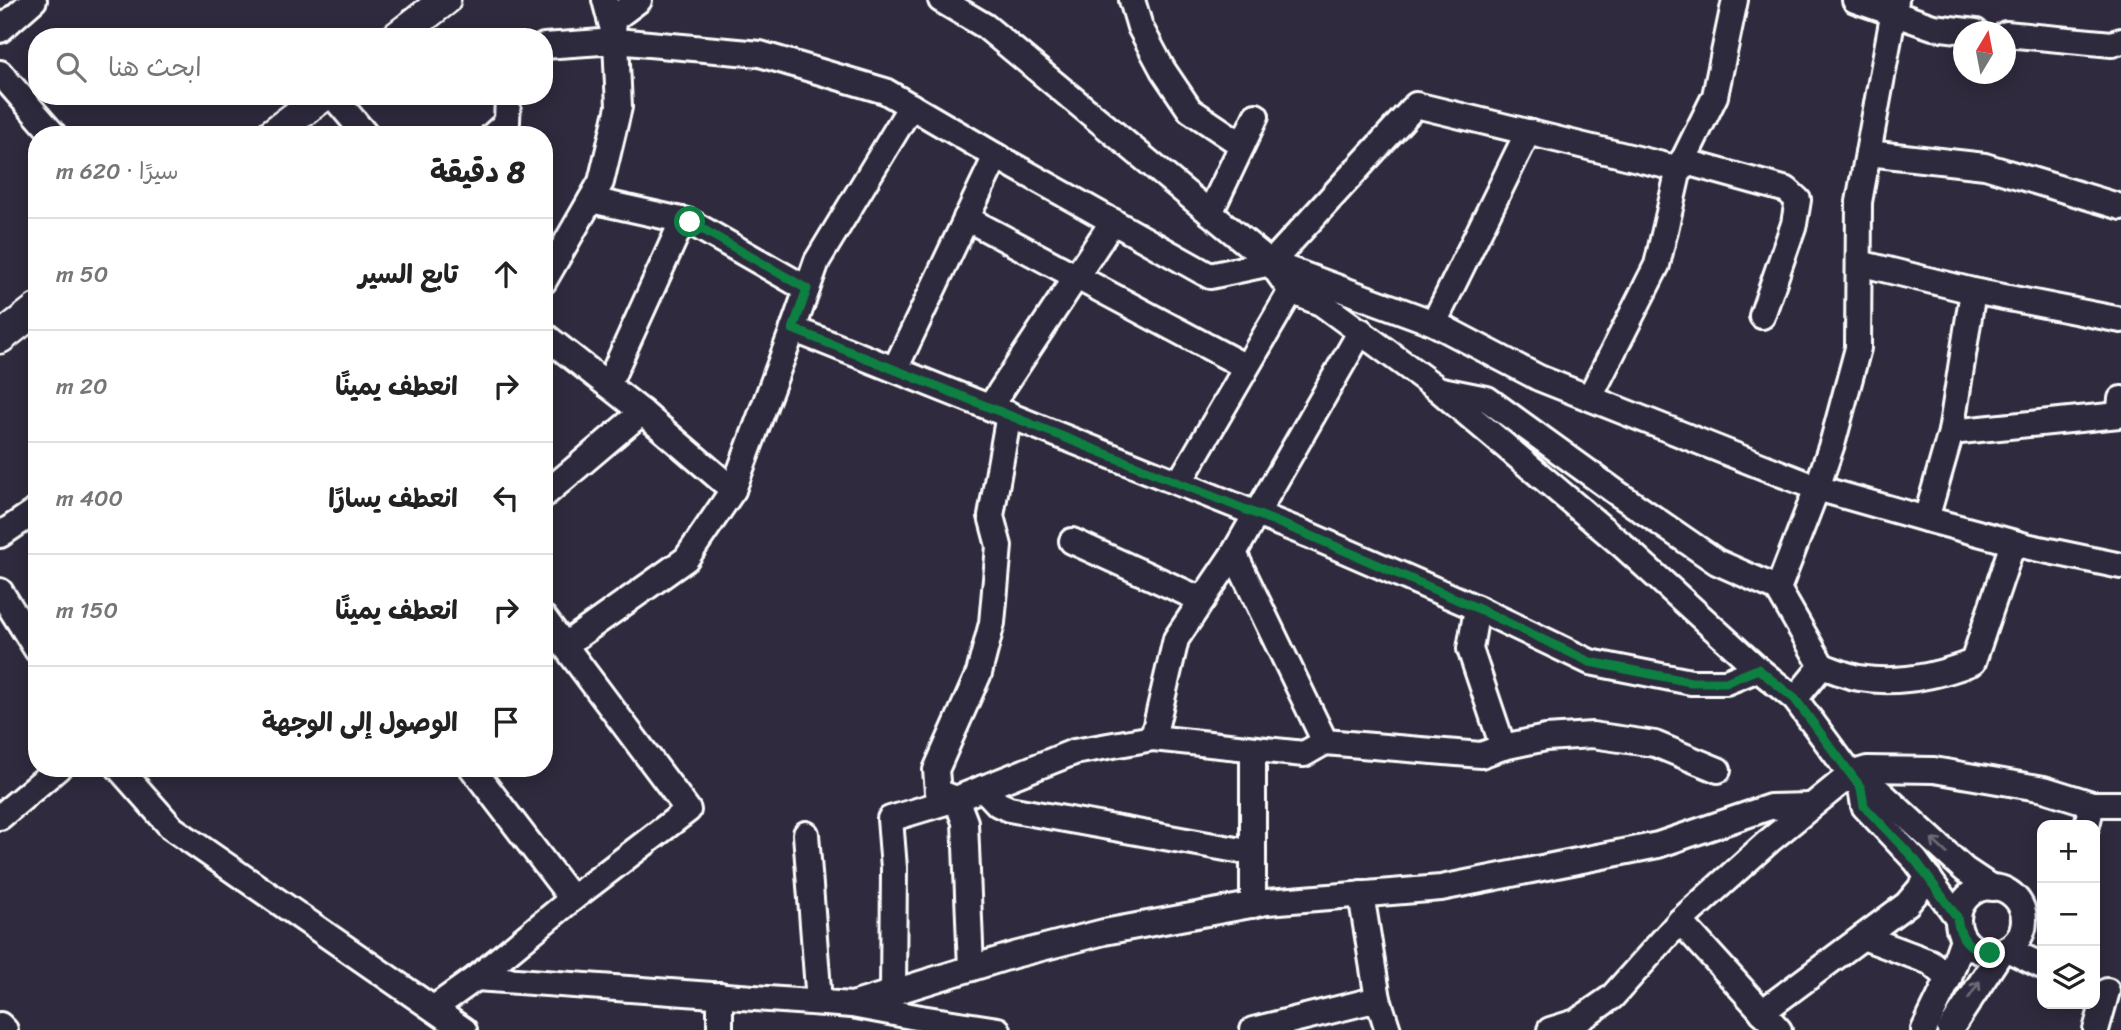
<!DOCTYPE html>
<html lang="ar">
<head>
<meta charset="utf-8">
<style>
  body { margin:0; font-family:Sriracha,"Playpen Sans Arabic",sans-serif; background:#f6f6f6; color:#222; direction:rtl }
  .controls { position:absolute; right:21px; bottom:21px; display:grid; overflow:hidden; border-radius:14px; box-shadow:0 4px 18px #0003 }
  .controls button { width:63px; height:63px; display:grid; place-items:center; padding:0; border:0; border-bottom:2px solid #e0e0e0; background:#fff; color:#222; font:35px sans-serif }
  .compass { position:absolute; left:1953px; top:21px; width:63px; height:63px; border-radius:50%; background:#fff; box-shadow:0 4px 18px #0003; rotate:10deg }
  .stop { position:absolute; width:21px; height:21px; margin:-16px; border:5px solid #0b8043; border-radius:50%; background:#fff }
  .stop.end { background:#0b8043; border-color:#fff; box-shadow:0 2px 7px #0008 }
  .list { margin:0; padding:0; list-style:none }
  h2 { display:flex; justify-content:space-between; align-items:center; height:91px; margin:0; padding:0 28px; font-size:30px }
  h2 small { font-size:23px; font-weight:400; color:#767676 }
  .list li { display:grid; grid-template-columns:46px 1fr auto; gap:21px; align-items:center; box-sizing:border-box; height:112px; padding:0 28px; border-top:2px solid #e0e0e0 }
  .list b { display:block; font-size:26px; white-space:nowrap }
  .list em { font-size:23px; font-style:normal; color:#767676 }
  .icon { flex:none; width:38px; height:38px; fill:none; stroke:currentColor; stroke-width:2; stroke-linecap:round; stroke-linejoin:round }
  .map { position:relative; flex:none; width:2121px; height:1030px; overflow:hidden; direction:ltr }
  .search { position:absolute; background:#fff; box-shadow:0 4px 18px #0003; left:28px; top:28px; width:525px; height:77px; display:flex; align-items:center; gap:18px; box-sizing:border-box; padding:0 24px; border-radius:28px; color:#767676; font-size:26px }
  .panel { position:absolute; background:#fff; box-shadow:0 4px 18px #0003; left:28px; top:126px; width:525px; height:651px; border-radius:28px; direction:rtl }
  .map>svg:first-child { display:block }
</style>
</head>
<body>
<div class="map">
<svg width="2121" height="1030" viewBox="0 0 2121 1030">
  <rect width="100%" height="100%" fill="#2f2a3d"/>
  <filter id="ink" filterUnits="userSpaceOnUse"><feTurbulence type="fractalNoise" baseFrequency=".0143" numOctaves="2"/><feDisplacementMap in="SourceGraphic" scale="14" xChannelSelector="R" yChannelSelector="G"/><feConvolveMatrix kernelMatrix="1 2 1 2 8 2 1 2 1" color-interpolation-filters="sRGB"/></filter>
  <g filter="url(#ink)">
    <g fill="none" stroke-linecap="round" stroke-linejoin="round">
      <defs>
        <g id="minor">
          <path d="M605 0 616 41 760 54 885 91 996 156 1210 276 1271 263 1434 323 1539 378 1817 488 1926 519 1951 432 1973 291 1859 263"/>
          <path d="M941 0 985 26 1210 213 1271 263 1291 291 1321 303 1438 389 1621 544 1758 669 1795 699 1861 788 1864 806 1916 861 1957 917"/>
          <path d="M1132 0 1140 27 1163 70 1190 110 1242 145"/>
          <path d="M1855 0 1933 27 1976 32"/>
          <path d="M611 21 639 0"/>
          <path d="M0 30 34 0"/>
          <path d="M2006 34 2112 44 2121 41"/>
          <path d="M544 46 616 41 619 107 601 182 544 281"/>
          <path d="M0 73 54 135"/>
          <path d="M333 96 366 135"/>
          <path d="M911 106 817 261 793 329 1309 535 1477 608 1590 662 1691 682H1726L1758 669"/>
          <path d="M493 135 507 122 508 96"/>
          <path d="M1868 153 1985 166 2121 207"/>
          <path d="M1682 161 1787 190 1798 200 1794 224 1762 316"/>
          <path d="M591 200 690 222 807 289"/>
          <path d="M1210 213 1256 116"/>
          <path d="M966 218 1246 367"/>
          <path d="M1271 263 1416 105 1679 169 1715 96 1735 0"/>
          <path d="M1973 291 2121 320"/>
          <path d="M1434 323 1528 132"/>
          <path d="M1361 331 1234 553 1325 742 1481 755 1503 747"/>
          <path d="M544 335 642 412 733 490"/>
          <path d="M895 369 996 156"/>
          <path d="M608 385 683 220"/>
          <path d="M1442 390 1487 399 1617 493 1717 562 1778 589 1822 666 1795 699"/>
          <path d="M1590 397 1657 265 1679 169"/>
          <path d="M990 407 1113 221"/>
          <path d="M1009 414 991 516 999 546 992 623 979 673 936 770 938 792 956 799 1074 752 1153 738 1176 639 1234 553"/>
          <path d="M1951 432 2119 415 2121 399"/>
          <path d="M1179 483 1291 291"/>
          <path d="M544 495 642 412"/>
          <path d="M1926 519 2030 547 2121 566"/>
          <path d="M0 535 37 510"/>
          <path d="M1072 541 1202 600"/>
          <path d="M1778 589 1817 488 1833 441 1858 348 1859 202 1896 0"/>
          <path d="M0 591 37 650"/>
          <path d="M1477 608 1470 649 1503 747 1546 738 1592 735 1655 744 1718 770"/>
          <path d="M565 645 686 559 733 490 793 329"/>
          <path d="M1822 666C1834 670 1847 676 1859 678 1897 684 1938 676 1973 662L2013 543"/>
          <path d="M1153 738 1304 754 1325 742"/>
          <path d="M1253 749V905"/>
          <path d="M119 768 172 828 464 1030"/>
          <path d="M472 768 572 899"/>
          <path d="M983 788 998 804 1009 809 1253 853"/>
          <path d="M1861 788 1879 791 1965 870 1992 888"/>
          <path d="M2092 804H2121"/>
          <path d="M0 817 58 768"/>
          <path d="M806 834 819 1002"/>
          <circle cx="1991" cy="920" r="33"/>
          <path d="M1361 894 1378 999 1388 1030"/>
          <path d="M1680 921 1779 1030"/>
          <path d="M1863 937 1930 962 1949 978"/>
          <path d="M2007 949 2042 966"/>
          <path d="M476 978 852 1005 921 1018 998 1030"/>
          <path d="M893 992 894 868 890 819 956 799 965 822 971 968"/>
          <path d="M852 1005 1014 955 1104 932 1267 902 1441 888 1658 845 1770 807 1810 806"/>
          <path d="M434 1008 476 978 572 899 688 810 544 618"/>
          <path d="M1762 1012 1907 904 1929 878"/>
          <path d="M0 1025 5 1030"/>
          <path d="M720 1030V995"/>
          <path d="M1253 1030 1378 999"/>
          <path d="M1550 1030 1576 1022 1612 997 1680 921 1769 841 1851 774 1867 769 1934 770 2044 789 2092 804 2087 825"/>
          <path d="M1924 1030 1949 978 1963 939"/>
          <path d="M1950 1030 2001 952"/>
          <path d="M2096 1030 2107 991"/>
        </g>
        <g id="major">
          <path d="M397 37 445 0"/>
          <path d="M271 135 323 96"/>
          <path d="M0 338 37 309"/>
        </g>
      </defs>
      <use href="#minor" stroke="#fff" stroke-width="30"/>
      <use href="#major" stroke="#fff" stroke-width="35"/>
      <use href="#minor" stroke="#2f2a3d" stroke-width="24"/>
      <use href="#major" stroke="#2f2a3d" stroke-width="30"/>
    </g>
    <defs><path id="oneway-shaft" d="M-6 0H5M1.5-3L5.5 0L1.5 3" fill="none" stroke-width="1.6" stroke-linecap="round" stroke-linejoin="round" transform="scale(1.75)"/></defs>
    <g stroke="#6d6a77">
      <use href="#oneway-shaft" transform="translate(1939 846) rotate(-137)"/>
      <use href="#oneway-shaft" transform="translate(1974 990) rotate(-57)"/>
    </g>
  </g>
  <g fill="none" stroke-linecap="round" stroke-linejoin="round" filter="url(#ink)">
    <path stroke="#0b8043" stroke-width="9" d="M690 222 807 289 793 329 1309 535 1477 608 1590 662 1691 682H1726L1758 669 1795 699 1861 788 1864 806 1916 861 1957 917C1959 938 1969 950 1990 953"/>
  </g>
</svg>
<div class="controls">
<button>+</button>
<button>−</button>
<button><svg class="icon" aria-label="layers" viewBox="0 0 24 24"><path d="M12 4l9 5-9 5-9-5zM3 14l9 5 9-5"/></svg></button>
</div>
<svg class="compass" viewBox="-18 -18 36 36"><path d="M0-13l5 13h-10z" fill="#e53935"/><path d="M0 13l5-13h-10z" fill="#767676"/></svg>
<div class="stop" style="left:690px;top:222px"></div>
<div class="stop end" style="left:1990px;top:953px"></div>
<div class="search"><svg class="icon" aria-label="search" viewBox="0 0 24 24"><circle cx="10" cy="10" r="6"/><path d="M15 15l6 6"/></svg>ابحث هنا</div>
<section class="panel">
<h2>8 دقيقة<small>سيرًا · 620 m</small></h2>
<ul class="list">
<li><svg class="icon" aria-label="ahead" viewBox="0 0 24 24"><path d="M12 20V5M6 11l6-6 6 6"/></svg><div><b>تابع السير</b></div><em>50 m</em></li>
<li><svg class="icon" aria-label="right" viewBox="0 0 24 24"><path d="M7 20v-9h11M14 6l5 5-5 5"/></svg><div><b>انعطف يمينًا</b></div><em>20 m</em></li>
<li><svg class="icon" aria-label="left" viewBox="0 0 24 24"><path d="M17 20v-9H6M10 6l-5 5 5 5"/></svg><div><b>انعطف يسارًا</b></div><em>400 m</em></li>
<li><svg class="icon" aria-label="right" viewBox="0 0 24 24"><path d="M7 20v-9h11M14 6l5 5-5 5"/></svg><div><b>انعطف يمينًا</b></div><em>150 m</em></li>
<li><svg class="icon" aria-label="arrive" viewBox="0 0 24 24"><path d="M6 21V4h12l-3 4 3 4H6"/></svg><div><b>الوصول إلى الوجهة</b></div></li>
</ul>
</section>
</div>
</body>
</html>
